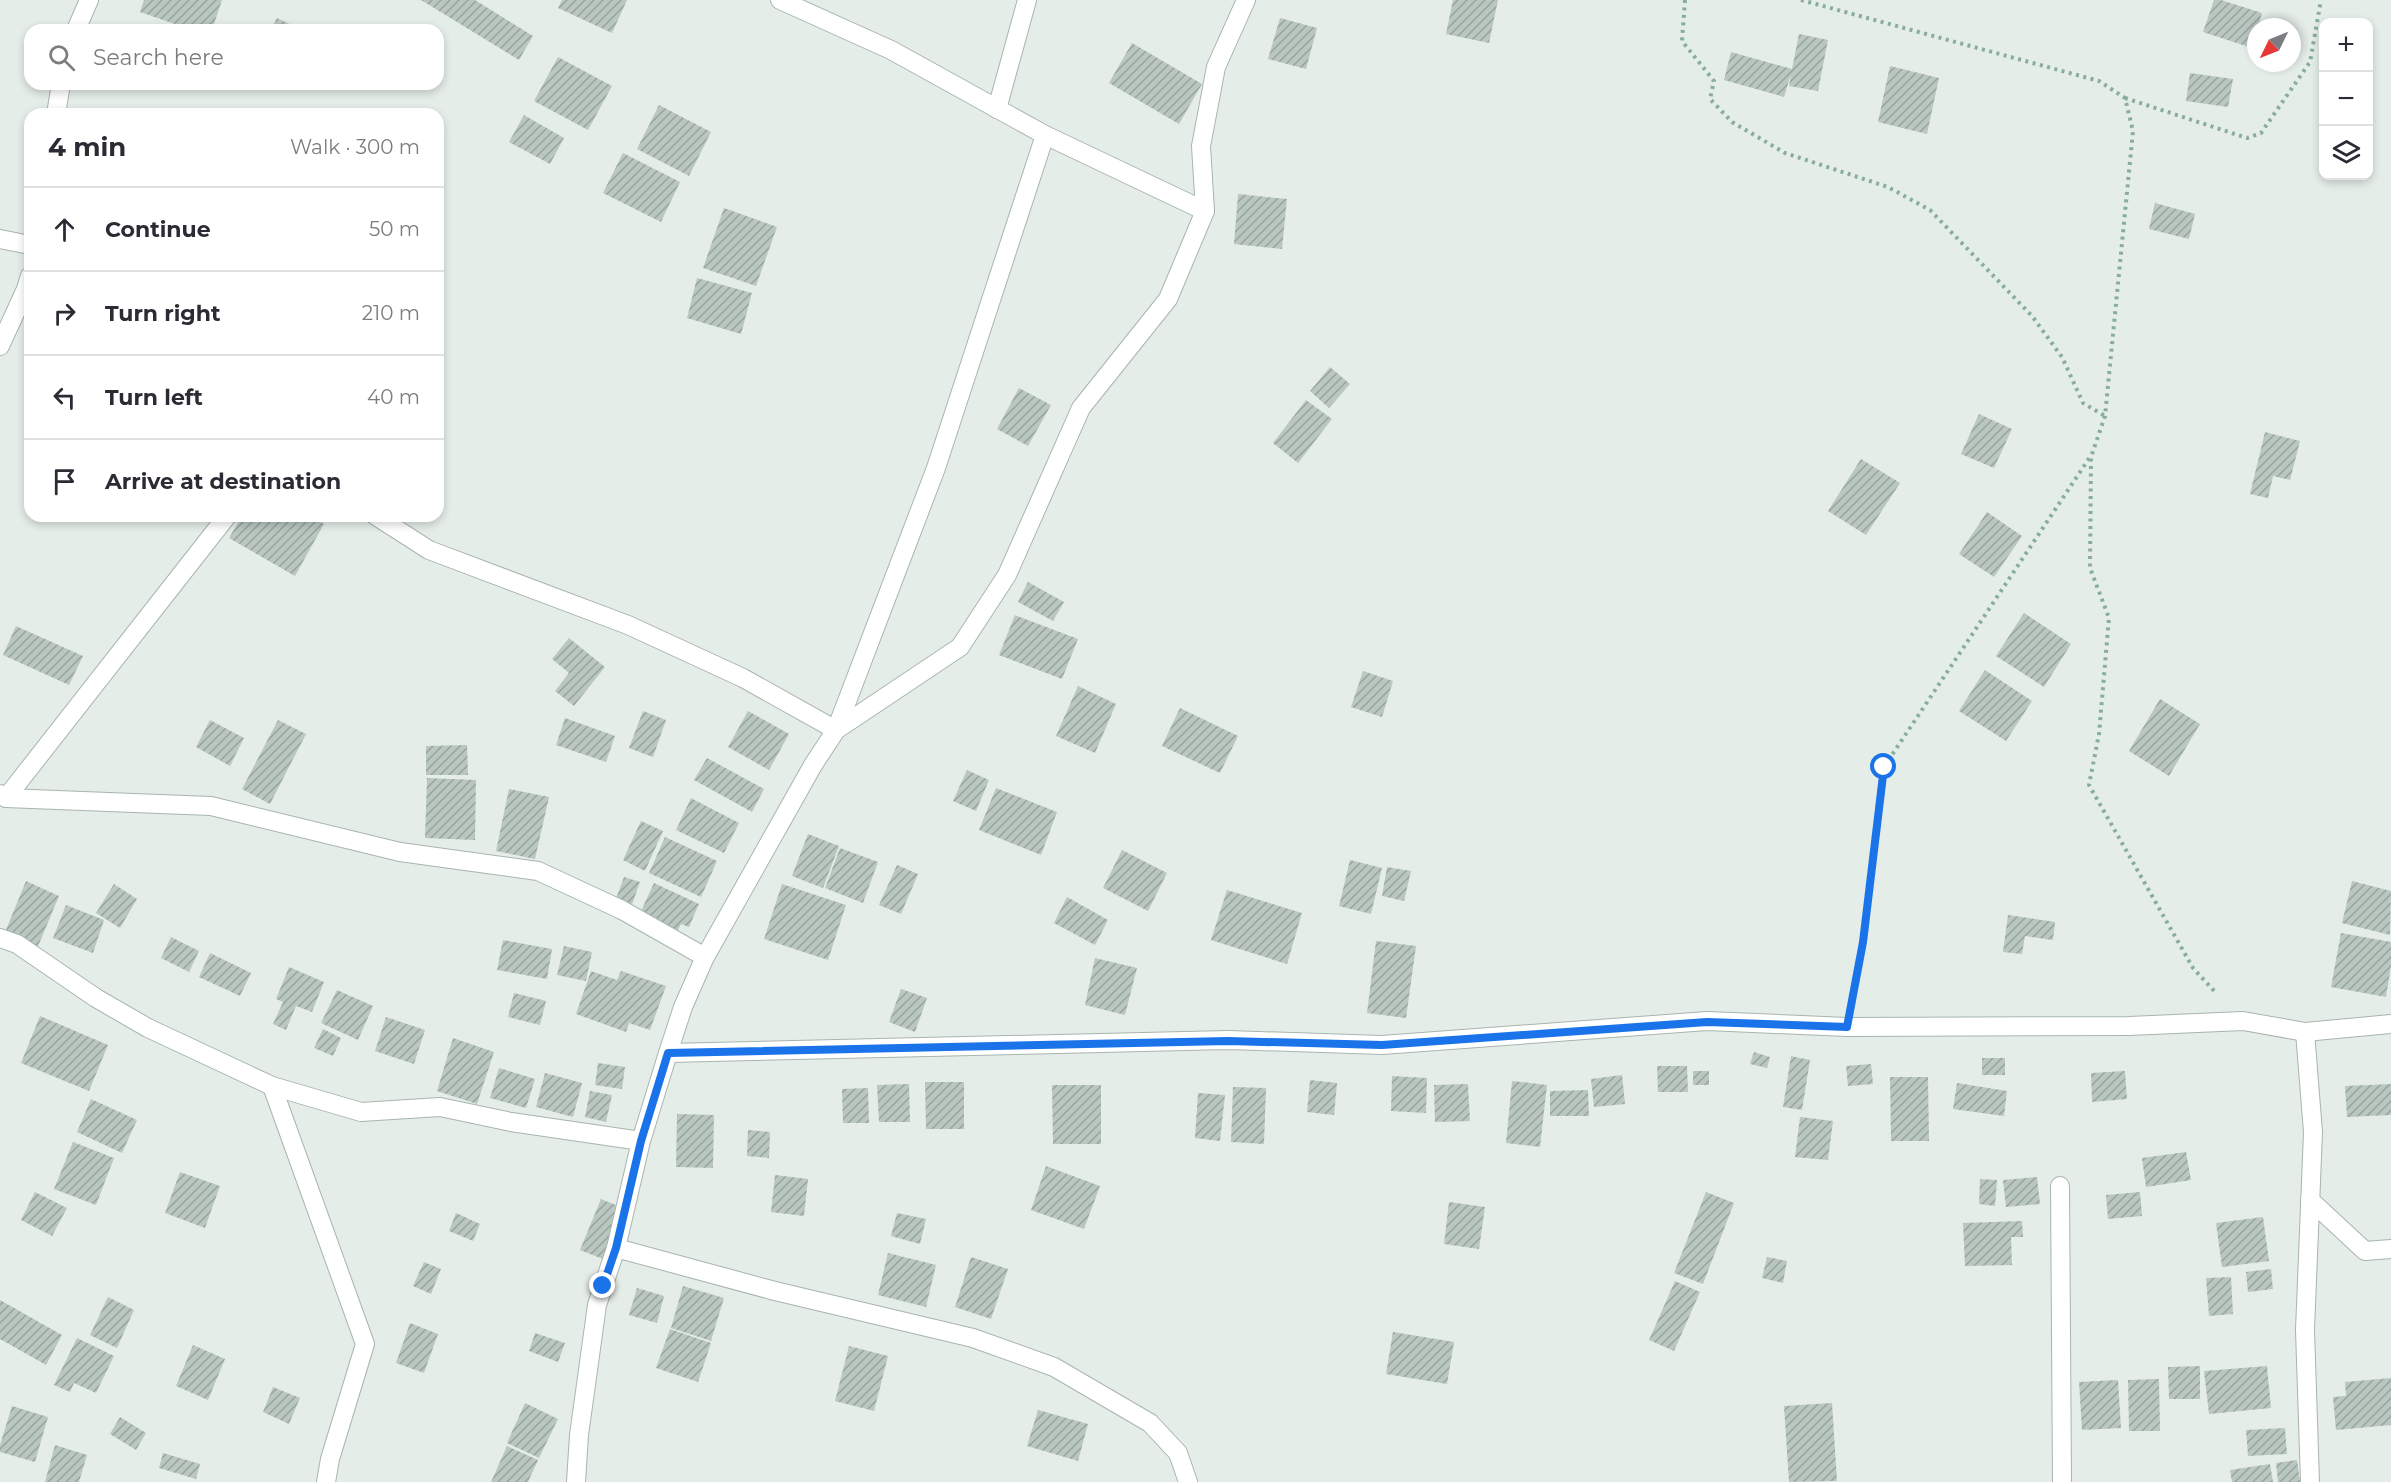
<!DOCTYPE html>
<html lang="en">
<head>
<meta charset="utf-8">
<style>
  body { margin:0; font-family:Montserrat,sans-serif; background:#f2f2f3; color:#2b2b33 }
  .controls { position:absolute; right:18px; top:18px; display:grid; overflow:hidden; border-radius:12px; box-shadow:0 3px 9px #0003 }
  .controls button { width:54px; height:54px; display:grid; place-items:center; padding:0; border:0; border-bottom:2px solid #e1e1e2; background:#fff; color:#2b2b33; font:30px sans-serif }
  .compass { position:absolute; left:2247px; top:18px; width:54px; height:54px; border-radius:50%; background:#fff; box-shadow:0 3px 9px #0003; rotate:227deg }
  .stop { position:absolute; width:18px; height:18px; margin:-14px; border:4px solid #1a73e8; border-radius:50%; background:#fff }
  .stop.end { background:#1a73e8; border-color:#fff; box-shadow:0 2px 6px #0008 }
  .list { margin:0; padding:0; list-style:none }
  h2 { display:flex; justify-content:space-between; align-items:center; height:78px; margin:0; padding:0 24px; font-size:26px }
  h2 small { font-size:20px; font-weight:400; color:#7c7c81 }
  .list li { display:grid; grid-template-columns:39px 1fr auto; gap:18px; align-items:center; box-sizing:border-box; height:84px; padding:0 24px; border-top:2px solid #e1e1e2 }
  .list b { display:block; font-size:22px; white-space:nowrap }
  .list em { font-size:20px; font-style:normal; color:#7c7c81 }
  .icon { flex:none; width:33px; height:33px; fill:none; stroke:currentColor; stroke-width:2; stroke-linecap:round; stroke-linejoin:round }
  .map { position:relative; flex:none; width:2391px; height:1482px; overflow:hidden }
  .search { position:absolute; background:#fff; box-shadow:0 3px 9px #0003; left:24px; top:24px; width:420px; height:66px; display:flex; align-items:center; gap:15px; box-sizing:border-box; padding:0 21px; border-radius:18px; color:#7c7c81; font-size:22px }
  .panel { position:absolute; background:#fff; box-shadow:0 3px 9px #0003; left:24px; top:108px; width:420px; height:414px; border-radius:18px }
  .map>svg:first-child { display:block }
</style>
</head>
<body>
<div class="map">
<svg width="2391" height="1482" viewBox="0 0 2391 1482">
  <defs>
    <pattern id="building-hatch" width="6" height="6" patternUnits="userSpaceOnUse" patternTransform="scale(1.5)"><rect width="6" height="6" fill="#bac7c1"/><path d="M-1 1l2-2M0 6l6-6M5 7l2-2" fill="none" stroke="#97a39e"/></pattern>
  </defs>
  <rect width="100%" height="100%" fill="#e5ede8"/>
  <g fill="url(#building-hatch)">
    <path d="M144 0H222L212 30H192L140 12Z"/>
    <path d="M421 0H475L533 36 519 60Z"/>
    <path d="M562 0H627L612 33 558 8Z"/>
    <path d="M1453 0H1498L1489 43 1446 34Z"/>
    <path d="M2214 0H2221L2262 13 2258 27H2256L2252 48 2203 32Z"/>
    <path d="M277 18 302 30H271Z"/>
    <path d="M1280 18 1317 28 1306 69 1268 59Z"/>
    <path d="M1799 34 1828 40 1818 91 1789 86 1791 74 1784 97 1724 80 1731 52 1792 69Z"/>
    <path d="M1132 43 1202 84 1179 124 1109 83Z"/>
    <path d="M558 57 612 86 588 130 534 101Z"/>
    <path d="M1890 66 1939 78 1927 134 1878 122Z"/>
    <path d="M2190 73 2233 79 2228 107 2186 101Z"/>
    <path d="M659 105 711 132 689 176 637 149Z"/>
    <path d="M524 115 564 138 550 164 509 142Z"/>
    <path d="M623 153 680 182 661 222 603 193Z"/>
    <path d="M1238 194 1287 199 1282 249 1234 244Z"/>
    <path d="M2155 203 2195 214 2189 239 2149 229Z"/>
    <path d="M724 208 777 227 756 286 703 268Z"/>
    <path d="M697 278 752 293 741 334 687 318Z"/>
    <path d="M1330 367 1350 384 1329 408 1310 391Z"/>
    <path d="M1019 388 1051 405 1028 446 997 429Z"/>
    <path d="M1306 400 1332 419 1298 463 1273 443Z"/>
    <path d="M1979 414 2012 429 1994 468 1961 454Z"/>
    <path d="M2265 432 2300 441 2290 480 2273 476 2268 498 2250 494Z"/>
    <path d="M1861 459 1900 483 1866 535 1828 511Z"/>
    <path d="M1987 512 2022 536 1994 577 1959 554Z"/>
    <path d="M242 516H310L324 524 295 576 229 538Z"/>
    <path d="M1028 582 1064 602 1053 621 1018 602Z"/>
    <path d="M2024 613 2071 644 2044 687 1996 656Z"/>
    <path d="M1015 615 1078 639 1062 679 999 655Z"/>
    <path d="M16 626 83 656 69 685 3 655Z"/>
    <path d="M569 638 605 667 574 706 555 691 569 673 552 659Z"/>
    <path d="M1985 670 2032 701 2006 741 1959 711Z"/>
    <path d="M1363 671 1393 681 1382 717 1351 707Z"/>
    <path d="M1078 686 1116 704 1095 753 1056 736Z"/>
    <path d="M2160 699 2200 724 2169 776 2129 751Z"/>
    <path d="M1180 708 1238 736 1220 773 1162 746Z"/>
    <path d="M643 711 666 720 653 757 629 748Z"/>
    <path d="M748 711 789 734 769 770 728 747Z"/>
    <path d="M565 718 615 736 606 762 556 745Z"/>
    <path d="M210 720 244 738 230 766 196 747Z"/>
    <path d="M278 720 306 734 270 804 242 789Z"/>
    <path d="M467 745 468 775H426V746Z"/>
    <path d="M707 758 764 789 752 812 694 780Z"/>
    <path d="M967 770 989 780 976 811 953 801Z"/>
    <path d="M427 778 476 780 475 840 425 838Z"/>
    <path d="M996 788 1057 812 1041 855 979 830Z"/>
    <path d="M509 789 549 797 535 859 496 851Z"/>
    <path d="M691 798 739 823 724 853 676 830Z"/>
    <path d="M641 821 663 831 645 871 623 860Z"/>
    <path d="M808 834 839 846 823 888 792 876Z"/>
    <path d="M665 837 717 861 701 897 649 873Z"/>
    <path d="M840 848 878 862 863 903 825 888Z"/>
    <path d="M1122 850 1167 873 1148 911 1103 888Z"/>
    <path d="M1350 860 1382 868 1371 914 1339 906Z"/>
    <path d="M897 865 918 874 901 914 879 905Z"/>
    <path d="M1387 867 1411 871 1404 901 1382 896Z"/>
    <path d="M624 877 640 882 629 913 613 907Z"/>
    <path d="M26 881 59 896 36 951 3 937Z"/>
    <path d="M2352 881 2391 891 2390 935 2342 923Z"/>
    <path d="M654 883 699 904 689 927 681 924 673 940 636 922Z"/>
    <path d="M114 884 137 899 120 928 96 913Z"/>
    <path d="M782 884 846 905 828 960 764 939Z"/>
    <path d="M1227 890 1302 913 1287 964 1211 940Z"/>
    <path d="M1067 897 1108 920 1095 945 1054 923Z"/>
    <path d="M66 905 104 920 93 953 53 938Z"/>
    <path d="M2008 915 2055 922 2053 940 2025 936 2022 954 2003 952Z"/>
    <path d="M2341 933 2391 942V966L2386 997 2331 987Z"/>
    <path d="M171 937 199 951 189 972 161 958Z"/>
    <path d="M503 940 552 949 547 979 497 970Z"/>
    <path d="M1376 941 1416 946 1406 1018 1367 1013Z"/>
    <path d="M564 946 592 952 586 981 557 975Z"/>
    <path d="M210 953 251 973 240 996 199 977Z"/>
    <path d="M1095 958 1137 968 1125 1015 1085 1005Z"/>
    <path d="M289 967 324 982 312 1012 296 1006 286 1030 273 1024 283 1002 276 999Z"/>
    <path d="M591 971 617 980 621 971 666 986 650 1030 629 1023 626 1032 576 1014Z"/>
    <path d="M901 989 927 998 915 1032 889 1022Z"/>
    <path d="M337 990 373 1006 358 1040 321 1023Z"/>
    <path d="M514 993 546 1001 540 1025 508 1017Z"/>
    <path d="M40 1016 108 1045 89 1091 21 1063Z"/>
    <path d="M386 1017 425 1030 414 1064 375 1051Z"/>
    <path d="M323 1029 341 1038 333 1056 314 1048Z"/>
    <path d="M453 1038 494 1052 477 1104 437 1091Z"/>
    <path d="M1754 1052 1770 1057 1767 1068 1750 1064Z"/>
    <path d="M1791 1056 1810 1060 1802 1110 1783 1107Z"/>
    <rect x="1982" y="1058" width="23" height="17"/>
    <path d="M598 1063 625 1067 622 1089 595 1085Z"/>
    <path d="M1871 1064 1873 1084 1848 1086 1846 1066Z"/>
    <path d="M1657 1066H1687L1688 1092H1658Z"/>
    <path d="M499 1068 535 1079 526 1108 490 1098Z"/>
    <rect x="1693" y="1071" width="16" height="14"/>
    <path d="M2125 1071 2127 1099 2092 1102 2091 1073Z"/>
    <path d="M545 1073 582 1083 573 1117 536 1107Z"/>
    <path d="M1622 1075 1625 1104 1594 1107 1591 1079Z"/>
    <path d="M1392 1076 1427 1078 1426 1113 1391 1111Z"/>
    <path d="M1890 1077H1928L1929 1141H1891Z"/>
    <path d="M1310 1080 1337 1083 1334 1115 1307 1112Z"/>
    <path d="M1512 1081 1547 1085 1540 1147 1506 1143Z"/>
    <path d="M925 1082H964V1129H926Z"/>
    <path d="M1957 1083 2007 1091 2004 1116 1953 1109Z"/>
    <path d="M909 1084 910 1122H879L877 1085Z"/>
    <path d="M1468 1084 1470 1121 1435 1122 1434 1085Z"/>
    <path d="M2391 1084V1115L2347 1117 2345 1086Z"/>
    <path d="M1052 1085H1101V1144H1053Z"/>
    <path d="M1233 1087 1266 1088 1264 1144 1231 1142Z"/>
    <path d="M868 1088 869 1123H843L842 1089Z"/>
    <path d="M1588 1090 1589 1116H1550V1091Z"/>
    <path d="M590 1091 612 1095 606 1122 585 1117Z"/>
    <path d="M1198 1093 1225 1095 1220 1141 1195 1138Z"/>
    <path d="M91 1099 137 1120 122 1153 77 1132Z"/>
    <path d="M677 1114 714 1115 713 1168 676 1167Z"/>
    <path d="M1800 1117 1833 1121 1828 1160 1795 1157Z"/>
    <path d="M748 1130 770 1132 769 1158 747 1156Z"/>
    <path d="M73 1142 114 1158 96 1205 54 1189Z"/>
    <path d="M2186 1152 2191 1180 2146 1187 2142 1158Z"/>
    <path d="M1046 1166 1100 1186 1084 1229 1031 1210Z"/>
    <path d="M180 1172 220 1186 205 1228 165 1213Z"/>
    <path d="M775 1175 808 1179 804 1216 771 1212Z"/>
    <path d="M2037 1177 2040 1204 2006 1207 2003 1180Z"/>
    <path d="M1980 1179 1997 1180 1995 1206 1979 1204Z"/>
    <path d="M35 1192 67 1208 52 1236 21 1220Z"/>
    <path d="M1706 1192 1734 1203 1703 1284 1674 1273Z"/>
    <path d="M2140 1192 2142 1216 2108 1219 2106 1195Z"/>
    <path d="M601 1199 623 1208 603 1259 580 1250Z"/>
    <path d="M1449 1202 1485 1207 1479 1249 1444 1244Z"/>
    <path d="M456 1213 480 1224 473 1241 449 1231Z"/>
    <path d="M897 1213 926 1219 920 1244 891 1236Z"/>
    <path d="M2263 1217 2269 1261 2222 1267 2216 1223Z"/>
    <path d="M2022 1221 2023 1237H2011L2012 1265 1965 1266 1963 1223Z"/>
    <path d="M888 1253 936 1265 926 1307 878 1295Z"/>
    <path d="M971 1257 1008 1269 991 1319 955 1307Z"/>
    <path d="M1767 1257 1787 1261 1783 1283 1762 1278Z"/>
    <path d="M424 1262 441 1269 431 1294 413 1286Z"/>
    <path d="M2271 1269 2273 1289 2248 1292 2246 1272Z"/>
    <path d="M2231 1277 2233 1314 2209 1316 2206 1278Z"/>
    <path d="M1675 1281 1700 1292 1674 1351 1649 1340Z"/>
    <path d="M683 1286 724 1298 711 1341 671 1328Z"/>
    <path d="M637 1288 664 1296 657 1323 629 1315Z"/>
    <path d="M108 1297 134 1310 117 1348 90 1335Z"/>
    <path d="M0 1300 62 1335 46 1365 0 1339Z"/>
    <path d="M410 1323 438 1334 424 1373 396 1363Z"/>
    <path d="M670 1329 711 1343 698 1382 656 1368Z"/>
    <path d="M1393 1332 1454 1342 1447 1384 1386 1374Z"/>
    <path d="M535 1333 565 1343 558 1362 529 1351Z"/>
    <path d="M77 1338 114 1356 96 1393 74 1383 70 1392 54 1385Z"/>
    <path d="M193 1345 225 1359 208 1400 176 1386Z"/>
    <path d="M849 1346 888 1356 874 1411 835 1401Z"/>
    <path d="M2200 1366V1399H2169L2168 1367Z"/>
    <path d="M2267 1366 2271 1408 2209 1414 2204 1371Z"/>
    <path d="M2391 1378V1425L2336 1430 2333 1397 2346 1396 2345 1382Z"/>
    <path d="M2159 1379 2160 1431H2129L2128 1380Z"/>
    <path d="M2118 1380 2121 1428 2082 1430 2079 1382Z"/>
    <path d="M273 1387 300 1398 289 1424 263 1412Z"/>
    <path d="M525 1403 558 1419 539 1458 507 1443Z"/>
    <path d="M1832 1403 1837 1481 1789 1482 1784 1406Z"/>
    <path d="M12 1406 48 1417 35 1462 0 1452V1445Z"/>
    <path d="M1038 1410 1088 1424 1078 1461 1027 1446Z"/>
    <path d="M120 1417 146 1433 136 1450 110 1434Z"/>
    <path d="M2285 1428 2287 1454 2248 1456 2246 1430Z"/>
    <path d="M55 1445 87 1455 79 1482H45Z"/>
    <path d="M507 1446 538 1460 528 1482H491Z"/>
    <path d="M163 1453 200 1464 196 1479 159 1468Z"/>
    <path d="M2297 1460 2300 1482H2278L2276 1463Z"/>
    <path d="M2270 1464 2273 1482H2232L2230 1470Z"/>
  </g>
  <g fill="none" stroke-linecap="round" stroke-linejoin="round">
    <defs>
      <g id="street">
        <path d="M780 0 891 50 1045 135 1205 211"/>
        <path d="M76 30 89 0"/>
        <path d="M997 109 1027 0"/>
        <path d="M56 114 61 84"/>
        <path d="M0 239 30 245"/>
        <path d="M0 346 26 289 30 276"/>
        <path d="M376 516 429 550 628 625 743 678 836 730 936 468 1045 135"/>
        <path d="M0 794 6 798 211 806 400 852 538 871 622 910 705 957"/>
        <path d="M6 798 227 516"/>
        <path d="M0 938 17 944 96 998 148 1028 272 1086 361 1112 440 1107 511 1122 641 1141"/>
        <path d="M2305 1032 2313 1132 2305 1330 2310 1482"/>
        <path d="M668 1053 683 1007 705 957 813 765 836 730 960 647 1007 575 1081 408 1168 299 1205 211 1201 146 1216 67 1246 0"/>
        <path d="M272 1086 365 1344 330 1459 326 1482"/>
        <path d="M2060 1186 2062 1482"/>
        <path d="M2310 1200 2365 1251 2391 1249"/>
        <path d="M616 1248 775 1291 973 1338 1054 1367 1150 1423 1178 1453 1188 1482"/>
        <path d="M576 1482 579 1435 597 1305 616 1248 641 1141 668 1053 1228 1040 1382 1045 1707 1021 1847 1027 2129 1026 2243 1021 2305 1032 2391 1024"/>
      </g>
    </defs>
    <use href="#street" stroke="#a8b5ae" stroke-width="20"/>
    <g stroke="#88ad9d" stroke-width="4" stroke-dasharray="3 4.5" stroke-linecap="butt">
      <path d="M1685 0 1682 41 1714 81 1710 99 1732 122 1785 153 1888 187 1930 210 2032 316 2062 357 2083 403 2105 416"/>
      <path d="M1801 0 2099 81 2125 98 2133 131 2105 416 2091 457 2090 568 2109 618 2099 734 2089 785 2193 968 2216 993"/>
      <path d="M2125 98 2247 138 2261 133 2310 62 2321 0"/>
      <path d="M1853 997 1863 942 1884 767 2090 457"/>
    </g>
    <use href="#street" stroke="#fff" stroke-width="18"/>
  </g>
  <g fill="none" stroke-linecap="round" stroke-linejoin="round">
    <path stroke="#1a73e8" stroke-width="8" d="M603 1286 616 1248 641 1141 668 1053 1228 1041 1382 1045 1707 1022 1847 1027 1863 942 1884 767"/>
  </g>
</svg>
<div class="controls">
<button>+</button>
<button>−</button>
<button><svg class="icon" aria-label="layers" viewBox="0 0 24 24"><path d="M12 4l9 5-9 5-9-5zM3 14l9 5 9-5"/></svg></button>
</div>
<svg class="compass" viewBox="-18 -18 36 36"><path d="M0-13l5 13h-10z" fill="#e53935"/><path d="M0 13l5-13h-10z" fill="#7c7c81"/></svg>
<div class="stop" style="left:1884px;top:767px"></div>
<div class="stop end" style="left:603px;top:1286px"></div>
<div class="search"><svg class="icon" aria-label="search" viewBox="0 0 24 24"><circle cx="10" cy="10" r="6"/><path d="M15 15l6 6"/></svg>Search here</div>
<section class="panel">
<h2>4 min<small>Walk · 300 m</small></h2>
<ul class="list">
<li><svg class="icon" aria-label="ahead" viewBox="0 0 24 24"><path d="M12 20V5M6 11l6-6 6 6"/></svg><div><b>Continue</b></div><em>50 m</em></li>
<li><svg class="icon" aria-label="right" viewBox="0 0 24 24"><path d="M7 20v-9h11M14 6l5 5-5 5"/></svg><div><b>Turn right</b></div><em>210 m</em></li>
<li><svg class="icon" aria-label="left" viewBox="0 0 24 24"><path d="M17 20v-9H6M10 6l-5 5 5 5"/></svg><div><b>Turn left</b></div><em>40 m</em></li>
<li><svg class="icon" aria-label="arrive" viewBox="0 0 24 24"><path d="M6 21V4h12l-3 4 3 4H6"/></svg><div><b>Arrive at destination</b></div></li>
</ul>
</section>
</div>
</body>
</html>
